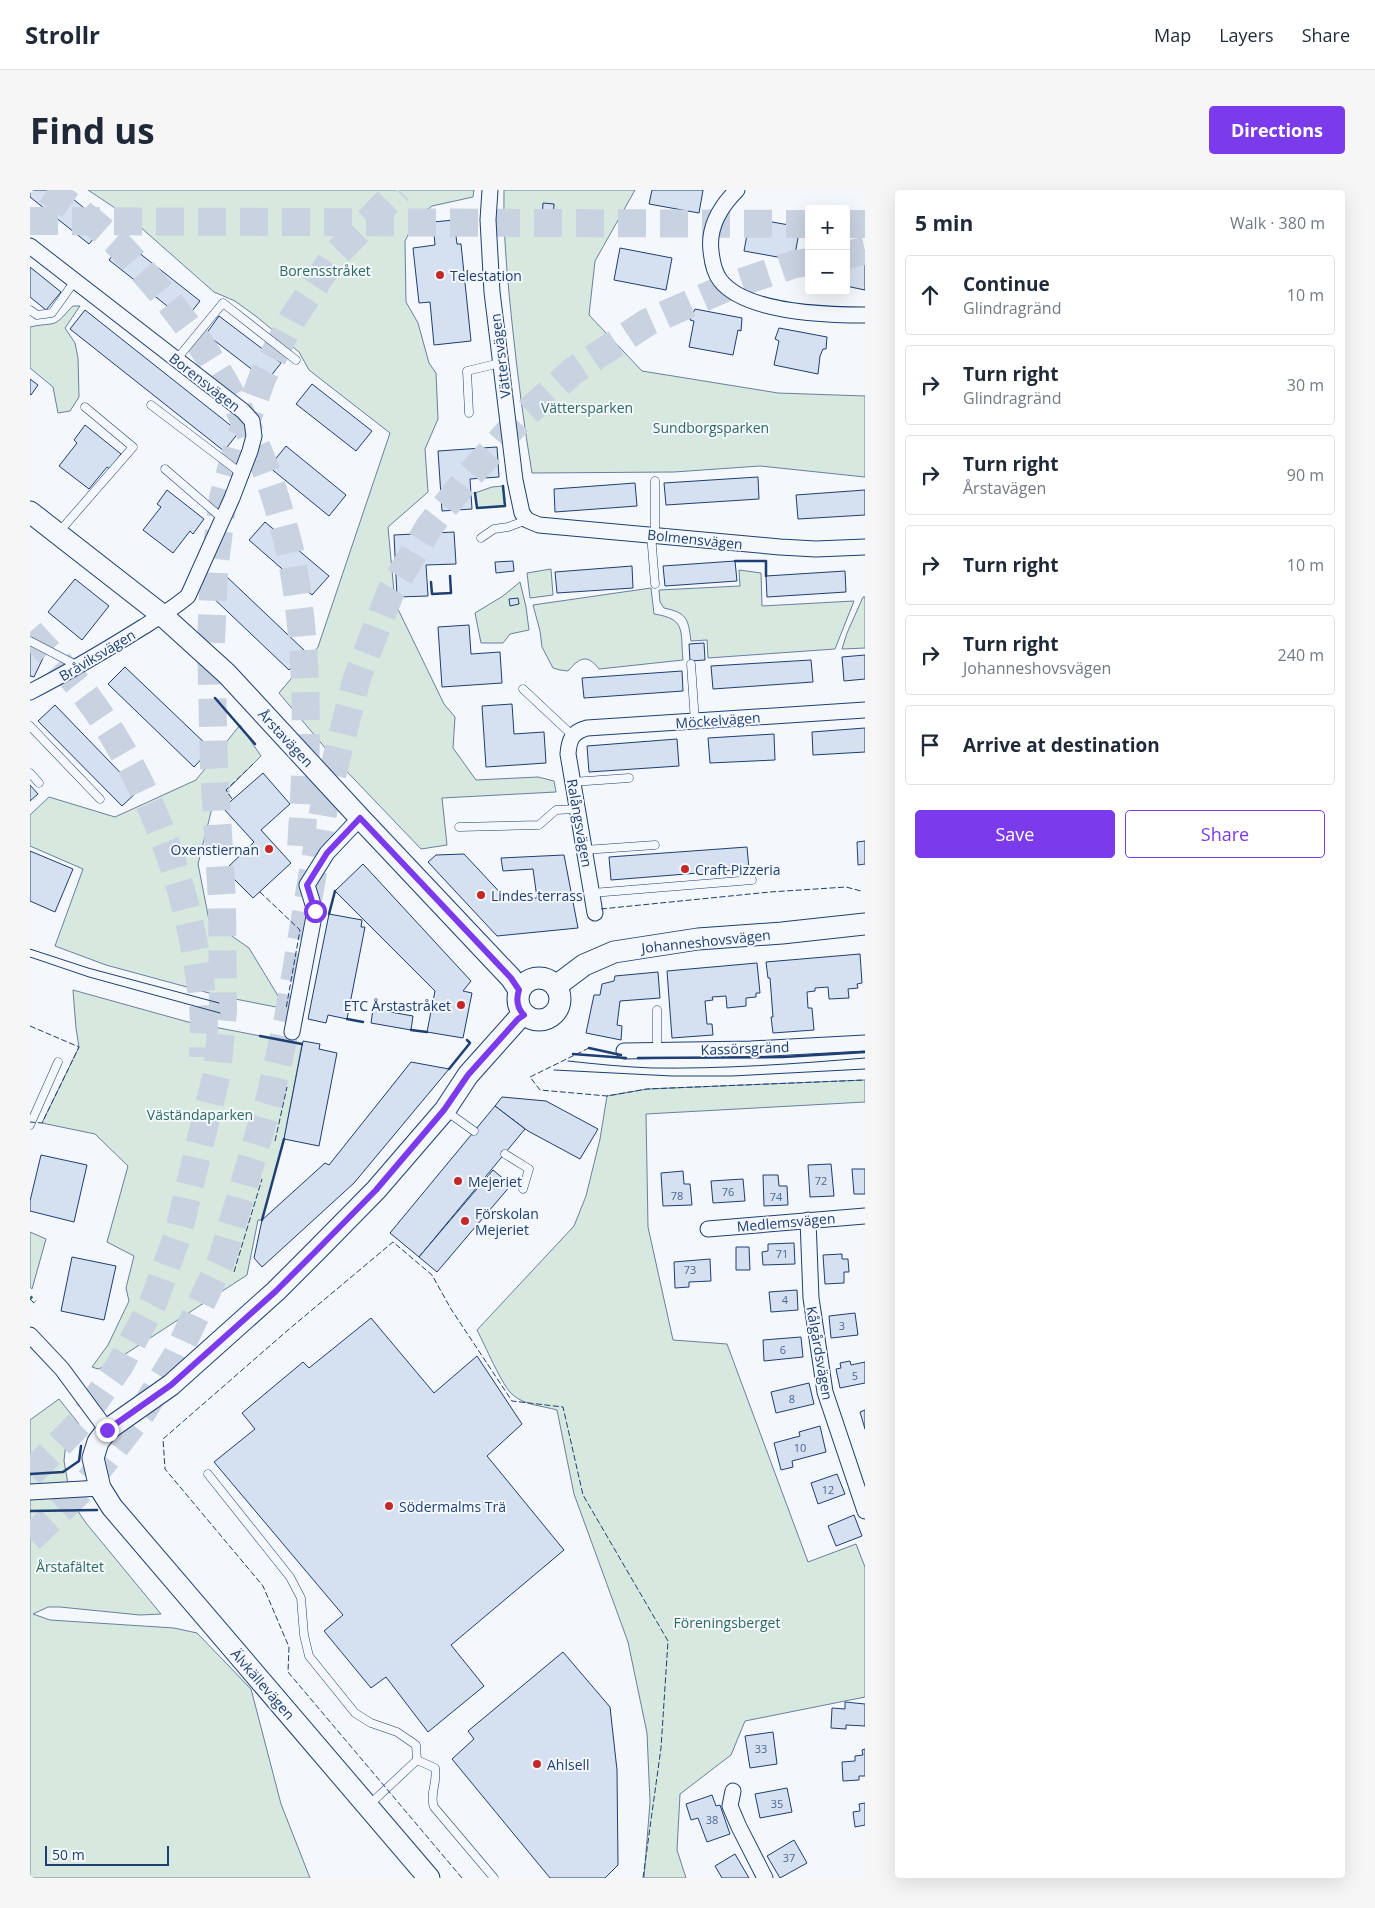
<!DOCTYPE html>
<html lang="en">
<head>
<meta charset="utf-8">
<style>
  body { margin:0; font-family:"Open Sans",sans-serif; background:#f6f6f7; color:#1f2937 }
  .controls { position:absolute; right:15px; top:15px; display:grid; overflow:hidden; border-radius:5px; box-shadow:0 5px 20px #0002 }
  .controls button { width:45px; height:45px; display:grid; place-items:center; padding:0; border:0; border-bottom:1px solid #e0e1e3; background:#fff; color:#1f2937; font:25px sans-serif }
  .scale { position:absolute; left:15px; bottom:12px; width:124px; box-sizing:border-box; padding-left:5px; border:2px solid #1d3f73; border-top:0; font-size:14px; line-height:18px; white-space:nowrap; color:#1d3f73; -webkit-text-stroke:4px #f4f7fb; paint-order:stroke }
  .stop { position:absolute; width:15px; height:15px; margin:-11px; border:4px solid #7c3aed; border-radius:50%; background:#fff }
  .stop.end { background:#7c3aed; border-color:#fff; box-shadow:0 1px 5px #0008 }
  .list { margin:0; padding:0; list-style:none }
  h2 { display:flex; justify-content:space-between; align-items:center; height:65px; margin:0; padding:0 20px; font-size:21px }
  h2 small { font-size:16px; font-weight:400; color:#747a83 }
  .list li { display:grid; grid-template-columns:32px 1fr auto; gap:15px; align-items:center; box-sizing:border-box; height:80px; margin:0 10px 10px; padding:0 10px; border:1px solid #e0e1e3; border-radius:5px }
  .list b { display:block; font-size:19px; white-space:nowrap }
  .list p { margin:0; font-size:16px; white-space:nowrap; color:#747a83 }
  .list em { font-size:16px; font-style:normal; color:#747a83 }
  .actions { display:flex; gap:10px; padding:15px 20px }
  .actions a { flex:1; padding:11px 0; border:1px solid #7c3aed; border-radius:5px; text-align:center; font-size:18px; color:#7c3aed }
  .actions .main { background:#7c3aed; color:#fff }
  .icon { flex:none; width:28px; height:28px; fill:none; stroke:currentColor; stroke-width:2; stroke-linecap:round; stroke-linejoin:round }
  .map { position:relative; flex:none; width:835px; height:1688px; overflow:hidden; border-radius:5px }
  header { display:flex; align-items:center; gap:30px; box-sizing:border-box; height:70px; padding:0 25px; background:#fff; border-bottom:1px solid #e0e1e3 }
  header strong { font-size:24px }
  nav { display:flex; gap:28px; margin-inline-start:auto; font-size:18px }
  .intro { display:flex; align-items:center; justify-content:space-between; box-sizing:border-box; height:120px; padding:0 30px }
  h1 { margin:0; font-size:35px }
  .button { padding:12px 22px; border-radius:5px; background:#7c3aed; color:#fff; font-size:18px; font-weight:700 }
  main { display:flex; gap:30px; padding:0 30px }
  aside { flex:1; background:#fff; border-radius:5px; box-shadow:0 5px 20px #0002 }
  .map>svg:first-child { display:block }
</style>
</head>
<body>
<header>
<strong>Strollr</strong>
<nav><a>Map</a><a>Layers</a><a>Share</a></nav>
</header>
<div class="intro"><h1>Find us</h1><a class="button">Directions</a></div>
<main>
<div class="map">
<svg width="835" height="1688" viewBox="0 0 835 1688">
  <rect width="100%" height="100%" fill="#f4f7fb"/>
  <g fill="#d7e8df" stroke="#687fa3">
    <path d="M58 0H444L443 7 402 16 387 27 375 51 376 112 388 133 399 173 406 183 408 229 395 259 398 302 358 337 365 413 414 514 425 527 423 558 446 590 508 587 524 591 526 602 412 608 417 655 391 659 302 566 249 503 288 457 360 243 279 180 269 162 227 127 205 111 184 102 100 28Z"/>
    <path d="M474 0H605L565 71 559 125 612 181 748 203 835 206V287L730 276 644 282 502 283C494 236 488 189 483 142 478 95 473 47 474 0Z"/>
    <path d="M43 116H50L35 138 45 153 48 168 49 207 40 221 28 223 23 197 0 178V137C8 135 13 135 21 134 30 133 36 122 43 116Z"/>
    <path d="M473 296 475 316 447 318 445 303 462 297Z"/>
    <path d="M521 379 523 405 500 408 497 383Z"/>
    <path d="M709 380 731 383 732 416 824 411 805 459 678 468 677 450 661 451C658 428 657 423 634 418L630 412 629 400 710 396Z"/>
    <path d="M490 392 496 417 499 440 480 444 473 453H451L445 423 473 406Z"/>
    <path d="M621 398 624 424C657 429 650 441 653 470L569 479C557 463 549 468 538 481L530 480 523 478 512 457 510 441 503 415Z"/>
    <path d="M833 407H835V458L812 459 817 443Z"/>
    <path d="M210 535 231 566 183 614 168 674 179 730 219 758 256 819 190 806 76 775 25 756 53 679 0 656V625L19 607 85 627 166 590Z"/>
    <path d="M43 800 158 832 272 854 254 949 232 1030H228L217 1085 80 1174 68 1179 62 1177 78 1155 99 1111 96 1098 104 1066 77 1052 98 976 65 944 12 933 49 857 46 838Z"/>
    <path d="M835 890V912L616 924 618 1037 643 1150 697 1154 778 1372 826 1354 835 1377V1507L715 1531 701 1565 650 1604 647 1660 656 1688H614L620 1612 617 1543 598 1452 544 1304 527 1220C513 1216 494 1215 483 1205 473 1198 454 1153 447 1140L544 1036 556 1006 570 949 577 906 617 899Z"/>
    <path d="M0 1042 16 1049 2 1099 0 1097Z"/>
    <path d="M29 1209 49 1234 36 1252 34 1271 41 1311 56 1333 131 1424 110 1425 30 1417H18L3 1424 20 1430 144 1438 167 1443 221 1499 251 1614 280 1688H0V1230Z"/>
  </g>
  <g fill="#d5e0f0" stroke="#1d3f73">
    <path d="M0 0H32L75 35 59 54 0 7Z"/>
    <path d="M622 0H673L669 23 619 14Z"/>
    <path d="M513 13 524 14 523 31 512 30Z"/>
    <path d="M720 28 770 37 764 70 714 61Z"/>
    <path d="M424 30 427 54H431L441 151 404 155 400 112 389 113 383 58 405 55 403 32Z"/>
    <path d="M94 51 170 111 155 130 79 70Z"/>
    <path d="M590 58 642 68 636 100 584 90Z"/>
    <path d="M816 58 835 61V100L816 96Z"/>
    <path d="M0 77 31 102 16 120 0 107Z"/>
    <path d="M665 119 712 128 711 141 708 140 703 165 659 157 664 131 660 130Z"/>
    <path d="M55 120 209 242 194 261 40 139Z"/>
    <path d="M189 126 251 173 237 191 176 144Z"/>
    <path d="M749 138 797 147 796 159H793L790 166 788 184 744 175 749 151 745 149Z"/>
    <path d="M0 189 8 195 1 205 0 204Z"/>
    <path d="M282 194 342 241 326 261 266 214Z"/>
    <path d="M55 235 91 264 80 279 77 277 59 299 29 276 47 253 44 250Z"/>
    <path d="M256 256 316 305 299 326 239 277Z"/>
    <path d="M467 257 469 287 440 289 442 319 412 321 408 261Z"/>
    <path d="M728 287 729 309 636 315 634 293Z"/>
    <path d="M605 293 607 316 525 322 524 299Z"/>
    <path d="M137 300 174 329 163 344 160 341 143 363 113 340 131 317 127 314Z"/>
    <path d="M835 300V325L768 329 766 305Z"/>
    <path d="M235 332 299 386 282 405 219 350Z"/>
    <path d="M424 342 426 374 396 375 398 406 367 407 364 345Z"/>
    <path d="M483 371 484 381 466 383 465 372Z"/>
    <path d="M705 371 707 391 635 396 633 376Z"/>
    <path d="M602 376 603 398 527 403 525 382Z"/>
    <path d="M815 381 816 402 737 407 736 386Z"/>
    <path d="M196 386 276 462 259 480 179 404Z"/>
    <path d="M45 389 79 416 52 450 18 422Z"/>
    <path d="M488 408 489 414 480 416 479 409Z"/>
    <path d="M439 435 441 464 470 462 472 493 412 497 408 437Z"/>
    <path d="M674 453 675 470 660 471 659 454Z"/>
    <path d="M0 459 14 466 4 487 0 486Z"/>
    <path d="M835 465V489L814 491 812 467Z"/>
    <path d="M781 470 783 492 683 499 681 476Z"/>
    <path d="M95 477 181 559 164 577 78 494Z"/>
    <path d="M652 481 653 501 554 508 552 488Z"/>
    <path d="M482 514 484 544 514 542 516 573 456 577 452 516Z"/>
    <path d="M25 515 108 601 92 616 8 531Z"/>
    <path d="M835 538V562L783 565 782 542Z"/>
    <path d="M744 544 745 570 680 573 678 548Z"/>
    <path d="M647 549 649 576 559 582 557 556Z"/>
    <path d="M233 583 260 614 231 640 261 673 223 708 195 680 224 652 193 618Z"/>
    <path d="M0 595 8 604 0 611Z"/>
    <path d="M835 651V674L828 675 827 652Z"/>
    <path d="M717 657 719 679 581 690 579 667Z"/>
    <path d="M0 661 43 679 25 722 0 711Z"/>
    <path d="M434 664 478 711 507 708 503 679 473 681 471 668 534 665 548 738 467 746 398 672 406 665Z"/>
    <path d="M333 674 441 791 433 801 442 803 433 848 397 842 405 801 305 701Z"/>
    <path d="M299 724 332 730 331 737H335L317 829 298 825 296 833 278 829Z"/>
    <path d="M830 764 832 793 827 794 828 798 818 799 819 808 799 809 798 797 785 798V801L777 802 778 818H782L784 840 743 843 741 827H743L740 788H738L736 772Z"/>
    <path d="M727 773 730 803H726V807L716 808V816L697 818 696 806 682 807 683 810 675 811 677 834H682L683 845 642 848 637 781Z"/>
    <path d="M628 782 630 808 590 811 587 835 592 836 591 850 556 843 564 805H570L572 794 584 791 585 786Z"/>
    <path d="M343 819 383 826 381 840 341 833Z"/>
    <path d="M273 851 290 854 289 859 307 863 289 956 254 949Z"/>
    <path d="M381 872 419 879 324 993 232 1077 224 1068 232 1030 295 973 299 975Z"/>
    <path d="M472 907 516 911 568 939 550 969 498 941 465 916Z"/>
    <path d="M465 916 495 939 389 1067 360 1043Z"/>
    <path d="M11 965 57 975 44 1032 0 1021V1011Z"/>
    <path d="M801 974 804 1006 780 1007 778 975Z"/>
    <path d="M822 979H835V1004H824Z"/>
    <path d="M463 980 481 995 407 1082 389 1067Z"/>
    <path d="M653 981 654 994H660L662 1015 633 1016 631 983Z"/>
    <path d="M733 985H748L749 996H757L758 1015 734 1016Z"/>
    <path d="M713 989 715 1011 683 1013 681 991Z"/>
    <path d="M764 1053 765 1074 733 1075 732 1062 738 1061V1054Z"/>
    <path d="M706 1057H719L720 1080H706Z"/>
    <path d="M812 1064V1069H818L819 1082H814V1093L795 1094 793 1065Z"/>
    <path d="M42 1067 86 1076 74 1130 31 1121Z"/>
    <path d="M680 1069 681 1091 659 1092V1097L645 1098 644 1072Z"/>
    <path d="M767 1100 768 1120 741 1122 739 1102Z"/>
    <path d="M825 1123 828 1145 801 1148 799 1126Z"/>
    <path d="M341 1128 404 1203 447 1166 492 1234 457 1266 534 1360 421 1455 454 1496 398 1542 356 1487 341 1498 294 1441 313 1425 184 1272 225 1239 212 1223 273 1172 279 1178Z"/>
    <path d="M771 1147 773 1167 734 1171 733 1150Z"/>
    <path d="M820 1171 821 1175 835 1172V1193L810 1198 806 1179 811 1178 810 1173Z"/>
    <path d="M779 1193 784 1214 746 1223 741 1202Z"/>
    <path d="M835 1220V1239L830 1222Z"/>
    <path d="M790 1236 796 1262 762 1271 763 1277 751 1280 744 1253 770 1246 769 1242Z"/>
    <path d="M807 1284 815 1304 788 1314 781 1293Z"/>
    <path d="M824 1325 832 1346 806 1356 798 1336Z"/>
    <path d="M533 1462 580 1517 587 1580 588 1675 575 1688H520L422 1569 444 1549 438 1541Z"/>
    <path d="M815 1512 835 1514V1536L816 1535V1539L801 1538 802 1518 815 1519Z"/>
    <path d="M743 1542 747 1574 720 1578 715 1546Z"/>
    <path d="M835 1559V1586H829V1590L813 1591 812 1572 825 1571V1566L833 1565 832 1560Z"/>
    <path d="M757 1598 762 1622 730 1628 725 1604Z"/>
    <path d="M682 1605 686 1616 690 1615 700 1644 677 1652 668 1628 661 1630 656 1614Z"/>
    <path d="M835 1613V1635L825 1637 823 1622 830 1621 829 1614Z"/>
    <path d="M764 1650 777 1673 750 1688 737 1666Z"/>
    <path d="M705 1664 719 1688H692L685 1676Z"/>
  </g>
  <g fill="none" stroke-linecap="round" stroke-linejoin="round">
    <g stroke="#c9d2e0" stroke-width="28" stroke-dasharray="28 14" stroke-linecap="butt">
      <path d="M17 0C39 14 62 30 81 48 91 56 99 66 107 75 176 149 227 236 253 334 256 346 260 358 262 371 280 468 278 571 270 670"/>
      <path d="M0 31 779 34"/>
      <path d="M816 34H835"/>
      <path d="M816 65 835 61"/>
      <path d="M0 442C14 458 30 473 44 490 118 582 162 700 173 817 175 833 173 850 173 867"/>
      <path d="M0 1284 49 1234 90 1175 123 1113 148 1044 187 883 193 821 192 711 184 576 181 453 184 381 193 308 209 251 233 186 263 128 305 65 369 0"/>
      <path d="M0 1349 56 1295 113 1221 147 1165 192 1069 240 907 258 828 294 617 327 488 361 401 399 337 439 286 491 228 542 182 618 132 700 96 765 74 779 72"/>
    </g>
    <defs>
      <g id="lane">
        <path d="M0 120 7 125 22 123 44 92"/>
        <path d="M146 170 193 113 266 170"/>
        <path d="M121 215 212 284"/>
        <path d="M439 223 437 181 470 173"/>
        <path d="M135 279 193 329"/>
        <path d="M625 291V345"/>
        <path d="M29 342 103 257 55 217"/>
        <path d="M621 344 625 394"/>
        <path d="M451 348 464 339 478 337 497 330"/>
        <path d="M0 451 48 476"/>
        <path d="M661 474 665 532"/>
        <path d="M493 499 542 545"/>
        <path d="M0 536 70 609"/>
        <path d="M0 583 9 593"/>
        <path d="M542 592 599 588"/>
        <path d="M429 637 509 635 526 620 547 619"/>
        <path d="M554 660 625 655"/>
        <path d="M562 703 722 690"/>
        <path d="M627 820V860"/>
        <path d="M416 921 444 941"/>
        <path d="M0 935 28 872"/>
        <path d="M475 964 499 979 493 999"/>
        <path d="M178 1284 260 1387 271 1408 274 1445 279 1466 325 1523 341 1533 367 1542 386 1555 387 1570 339 1615"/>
        <path d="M387 1570 405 1578C408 1592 399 1604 404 1617L464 1688"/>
      </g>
      <g id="street">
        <path d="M460 0 458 30 462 102 485 290 492 323 497 330 509 335 750 357 786 359 835 357"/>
        <path d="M707 0C691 16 678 37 681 61 682 71 684 82 690 90 715 123 797 125 835 125"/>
        <path d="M0 56 213 221 222 231 224 246 220 261 202 308 158 406C144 418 129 427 113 437 76 460 39 482 0 502"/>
        <path d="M565 723 538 564C539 550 542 542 557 538L835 520"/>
        <path d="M262 842 285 721 277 695 297 663 330 628"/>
        <path d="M594 861 721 859 835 853"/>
        <path d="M778 1030 781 1108 795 1202 835 1321"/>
        <path d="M678 1039 835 1026"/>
        <path d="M0 1145 32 1179 77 1240"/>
        <path d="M0 1302 70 1298"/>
        <path d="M703 1601 700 1616 709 1637 735 1688"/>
      </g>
      <g id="secondary">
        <path d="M0 322 132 425 197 484 330 628 481 788 489 800"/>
        <circle cx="509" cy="809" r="21"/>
        <path d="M526 796 554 775 584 762 668 749 752 743 835 734"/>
        <path d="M399 1688 82 1317 70 1298 63 1268 68 1252 77 1240 141 1195 246 1101 286 1061 346 1000 415 920 438 885 488 829 494 825"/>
      </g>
    </defs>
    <use href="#lane" stroke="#1d3f73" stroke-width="9"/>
    <use href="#street" stroke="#1d3f73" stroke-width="17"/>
    <use href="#secondary" stroke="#1d3f73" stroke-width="23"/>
    <use href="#lane" stroke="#f4f7fb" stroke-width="8"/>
    <use href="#street" stroke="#f4f7fb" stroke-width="15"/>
    <use href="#secondary" stroke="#f4f7fb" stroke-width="21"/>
    <g stroke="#1d3f73" stroke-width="1">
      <path d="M0 759 58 778 189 813"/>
      <path d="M0 767 59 787 190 823"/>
      <path d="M538 871C566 874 594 877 622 878 693 879 764 874 835 868"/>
      <path d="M524 880 642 886H702L835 879"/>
    </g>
    <path stroke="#2c6c60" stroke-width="4" stroke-dasharray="2.5 4" stroke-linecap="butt" d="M0 1107 5 1112"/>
    <g stroke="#1d3f73" stroke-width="1" stroke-dasharray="6 2.5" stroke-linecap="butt">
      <path d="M202 609 196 600 223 574"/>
      <path d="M230 702 270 740 256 819"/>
      <path d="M571 719 740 702 816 697 831 701"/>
      <path d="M0 836 49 857 12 933 0 932"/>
      <path d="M559 858 500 887 510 900 577 906 617 899 835 890"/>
      <path d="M245 951 257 897"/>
      <path d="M204 1082 232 989"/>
      <path d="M0 1109 4 1113"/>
      <path d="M432 1688 258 1482 259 1457 233 1396 135 1279 133 1249 258 1140 363 1052 402 1085 421 1119 482 1211 533 1217 553 1305 638 1451 631 1558 613 1688"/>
    </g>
    <g stroke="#1d3f73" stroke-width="2.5">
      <path d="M445 303 447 318 475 316 473 296"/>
      <path d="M705 371H736V386"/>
      <path d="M401 392 402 404 421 403 420 386"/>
      <path d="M185 508 225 554"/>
      <path d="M299 724 305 701"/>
      <path d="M317 829 333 832"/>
      <path d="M381 840 397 842"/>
      <path d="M230 846 272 854"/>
      <path d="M559 858 591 865"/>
      <path d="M543 864 596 868"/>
      <path d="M608 868 753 867 835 862"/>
      <path d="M419 879 440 853 437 850"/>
      <path d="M232 1030 254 949"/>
      <path d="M0 1284 33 1282 49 1271 51 1256"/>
      <path d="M0 1321 67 1320"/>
    </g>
  </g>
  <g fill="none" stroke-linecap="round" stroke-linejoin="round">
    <path stroke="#7c3aed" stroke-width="6" d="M77 1240 141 1195 246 1101 286 1061 346 1000 414 920 438 885 488 829 494 825C487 818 486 809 489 800L481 788 330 628 297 663 277 695 285 721"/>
  </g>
  <g fill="#c62828" stroke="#f4f7fb" stroke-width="2">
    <circle cx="410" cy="85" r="5"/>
    <circle cx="239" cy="659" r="5"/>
    <circle cx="655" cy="679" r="5"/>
    <circle cx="451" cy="705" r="5"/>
    <circle cx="431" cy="815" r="5"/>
    <circle cx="428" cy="991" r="5"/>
    <circle cx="435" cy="1031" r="5"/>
    <circle cx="359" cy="1316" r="5"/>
    <circle cx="507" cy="1574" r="5"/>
  </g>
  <g text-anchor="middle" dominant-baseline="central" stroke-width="4" stroke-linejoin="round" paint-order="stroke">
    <g font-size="11" fill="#4b6792">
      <text x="791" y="990">72</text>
      <text x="698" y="1001">76</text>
      <text x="647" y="1005">78</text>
      <text x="746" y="1006">74</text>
      <text x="752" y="1063">71</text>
      <text x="660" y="1079">73</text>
      <text x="755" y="1109">4</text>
      <text x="812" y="1135">3</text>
      <text x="753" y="1159">6</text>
      <text x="825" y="1185">5</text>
      <text x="762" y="1208">8</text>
      <text x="770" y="1257">10</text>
      <text x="798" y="1299">12</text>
      <text x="731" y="1558">33</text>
      <text x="747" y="1613">35</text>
      <text x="682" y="1629">38</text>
      <text x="759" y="1667">37</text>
    </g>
    <g font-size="14" fill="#2c6c60" stroke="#f4f7fb">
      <text x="295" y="80">Borensstråket</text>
      <text x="557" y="217">Vättersparken</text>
      <text x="681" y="237">Sundborgsparken</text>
      <text x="170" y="924">Väständaparken</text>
      <text x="40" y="1376">Årstafältet</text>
      <text x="697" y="1432">Föreningsberget</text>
    </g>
    <g font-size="14" fill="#1d3f73" stroke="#f4f7fb" text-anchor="start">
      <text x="420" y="85">Telestation</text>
      <text x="229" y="659" text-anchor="end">Oxenstiernan</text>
      <text x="665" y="679">Craft Pizzeria</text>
      <text x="461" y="705">Lindes terrass</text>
      <text x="421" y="815" text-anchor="end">ETC Årstastråket</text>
      <text x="438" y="991">Mejeriet</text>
      <text x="445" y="1023">Förskolan<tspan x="445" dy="16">Mejeriet</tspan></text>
      <text x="369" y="1316">Södermalms Trä</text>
      <text x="517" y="1574">Ahlsell</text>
    </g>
    <g font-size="14" fill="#1d3f73" stroke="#f4f7fb">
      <text transform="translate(470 166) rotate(-97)">Vättersvägen</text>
      <text transform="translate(175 192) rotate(38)">Borensvägen</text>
      <text transform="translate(665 349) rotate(6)">Bolmensvägen</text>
      <text transform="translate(67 465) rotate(-31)">Bråviksvägen</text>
      <text transform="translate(688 530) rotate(-4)">Möckelvägen</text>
      <text transform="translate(256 548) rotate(47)">Årstavägen</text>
      <text transform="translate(550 633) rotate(80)">Ralångsvägen</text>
      <text transform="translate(676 751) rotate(-6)">Johanneshovsvägen</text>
      <text transform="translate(715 858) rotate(-2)">Kassörsgränd</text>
      <text transform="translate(756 1032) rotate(-5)">Medlemsvägen</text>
      <text transform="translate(790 1163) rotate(80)">Kålgårdsvägen</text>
      <text transform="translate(233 1494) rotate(49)">Älvkällevägen</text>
    </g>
  </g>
</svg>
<div class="controls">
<button>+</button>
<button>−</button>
</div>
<div class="scale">50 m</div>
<div class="stop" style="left:285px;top:721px"></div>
<div class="stop end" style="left:77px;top:1240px"></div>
</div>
<aside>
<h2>5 min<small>Walk · 380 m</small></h2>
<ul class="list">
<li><svg class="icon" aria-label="ahead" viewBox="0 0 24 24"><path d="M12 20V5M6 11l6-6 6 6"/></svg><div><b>Continue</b><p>Glindragränd</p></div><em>10 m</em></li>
<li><svg class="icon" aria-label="right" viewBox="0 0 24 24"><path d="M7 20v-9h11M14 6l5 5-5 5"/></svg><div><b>Turn right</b><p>Glindragränd</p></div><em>30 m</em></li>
<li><svg class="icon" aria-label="right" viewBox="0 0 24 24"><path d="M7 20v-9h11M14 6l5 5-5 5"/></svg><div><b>Turn right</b><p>Årstavägen</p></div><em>90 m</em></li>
<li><svg class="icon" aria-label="right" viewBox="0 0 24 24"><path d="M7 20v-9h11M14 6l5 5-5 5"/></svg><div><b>Turn right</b></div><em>10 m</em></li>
<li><svg class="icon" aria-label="right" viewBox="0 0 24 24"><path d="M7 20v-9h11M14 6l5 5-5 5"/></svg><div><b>Turn right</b><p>Johanneshovsvägen</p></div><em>240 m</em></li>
<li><svg class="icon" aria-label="arrive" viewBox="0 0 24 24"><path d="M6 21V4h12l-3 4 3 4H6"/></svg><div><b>Arrive at destination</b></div></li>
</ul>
<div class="actions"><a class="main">Save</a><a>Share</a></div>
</aside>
</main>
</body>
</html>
